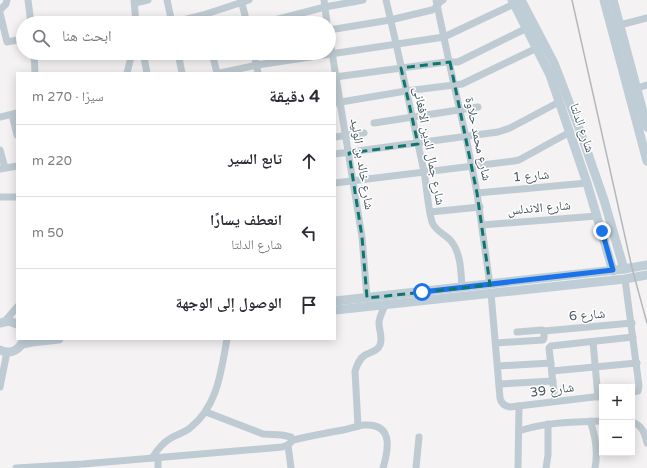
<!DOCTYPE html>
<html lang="ar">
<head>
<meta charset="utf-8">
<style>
  body { margin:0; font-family:"Varela Round","Noto Naskh Arabic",sans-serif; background:#f7f7f7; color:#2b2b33; direction:rtl }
  .controls { position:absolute; right:12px; bottom:12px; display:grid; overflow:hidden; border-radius:0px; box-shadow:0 2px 10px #0003 }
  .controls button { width:36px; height:36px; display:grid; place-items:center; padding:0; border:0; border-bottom:1px solid #e1e1e2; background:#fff; color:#2b2b33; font:20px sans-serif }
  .stop { position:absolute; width:12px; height:12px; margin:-9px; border:3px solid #1a73e8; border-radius:50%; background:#fff }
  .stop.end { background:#1a73e8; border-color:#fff; box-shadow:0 1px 4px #0008 }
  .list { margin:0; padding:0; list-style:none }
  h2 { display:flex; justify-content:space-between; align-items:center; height:52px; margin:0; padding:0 16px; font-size:17px }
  h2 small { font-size:13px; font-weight:400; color:#7c7c81 }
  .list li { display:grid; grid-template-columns:26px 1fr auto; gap:12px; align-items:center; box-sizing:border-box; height:72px; padding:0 16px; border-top:1px solid #e1e1e2 }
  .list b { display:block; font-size:15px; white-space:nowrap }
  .list p { margin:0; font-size:13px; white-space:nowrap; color:#7c7c81 }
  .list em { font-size:13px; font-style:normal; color:#7c7c81 }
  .icon { flex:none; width:22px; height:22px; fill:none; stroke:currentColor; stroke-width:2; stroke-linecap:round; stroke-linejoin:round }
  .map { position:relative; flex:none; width:647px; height:468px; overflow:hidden; direction:ltr }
  .search { position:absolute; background:#fff; box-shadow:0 2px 10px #0003; left:16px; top:16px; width:320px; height:44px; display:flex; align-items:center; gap:10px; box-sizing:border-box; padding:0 14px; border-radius:22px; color:#7c7c81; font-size:15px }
  .panel { position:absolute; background:#fff; box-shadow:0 2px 10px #0003; left:16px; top:72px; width:320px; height:268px; border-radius:0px; direction:rtl }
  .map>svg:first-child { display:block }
</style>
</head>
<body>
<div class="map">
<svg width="647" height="468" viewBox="0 0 647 468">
  <rect width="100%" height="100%" fill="#f4f2f2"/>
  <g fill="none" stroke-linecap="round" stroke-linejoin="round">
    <g stroke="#bfcbd2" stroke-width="7">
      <path d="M28 0 31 23"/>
      <path d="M134 0 136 23"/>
      <path d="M167 0 172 23"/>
      <path d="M241 0 247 23"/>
      <path d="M324 0 327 23"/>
      <path d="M386 0C399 55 411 111 423 167 427 185 427 204 432 222 435 231 445 234 451 241 461 253 461 272 462 288"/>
      <path d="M436 0 454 85 466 137 477 193 490 285"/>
      <path d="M135 3 148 0"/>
      <path d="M0 10 6 4 7 0"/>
      <path d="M0 13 7 42 23 39"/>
      <path d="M171 23 203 15 249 0"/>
      <path d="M263 23 325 7 363 0"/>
      <path d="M616 26 647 18"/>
      <path d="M329 30 390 20 432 10C437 8 438 2 443 0"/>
      <path d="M329 34 362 237 367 298"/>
      <path d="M34 53 35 73"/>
      <path d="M143 53 147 73"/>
      <path d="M178 53 182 73"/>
      <path d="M212 53 217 73"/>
      <path d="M254 53 258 73"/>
      <path d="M127 73 132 53"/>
      <path d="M220 73 257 65 444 37 514 4"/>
      <path d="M335 77 446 62H458L527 28"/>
      <path d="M633 89 647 85"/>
      <path d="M335 103 406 91 462 84 537 48"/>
      <path d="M12 115 17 135"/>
      <path d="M0 117 17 113"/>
      <path d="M374 123 478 107"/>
      <path d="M335 137 364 133"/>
      <path d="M0 150 5 168"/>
      <path d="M335 154 498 132 510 128 559 102"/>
      <path d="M0 169 17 166"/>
      <path d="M335 183 514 161 519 160 570 132"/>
      <path d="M477 193 587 183"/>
      <path d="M0 197H17"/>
      <path d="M430 212 480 207"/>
      <path d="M482 225 597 216"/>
      <path d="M625 279 639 386 638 391 632 392"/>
      <path d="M491 293 500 398C501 403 504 406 510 407L602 396"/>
      <path d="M5 321 17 307"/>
      <path d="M517 332 542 330 544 331 632 323"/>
      <path d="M593 342 598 397"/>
      <path d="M496 343 543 340 544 338V331"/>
      <path d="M498 366 551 363"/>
      <path d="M552 371 637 363"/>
      <path d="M499 384 553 381"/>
      <path d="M0 387 7 352"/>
      <path d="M555 401 549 348 551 346 633 337"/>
      <path d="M206 412 263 434 282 435 291 437 293 440C310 436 326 433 343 430 350 429 356 426 364 425 393 423 389 448 383 468"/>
      <path d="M590 421C596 437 598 452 595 468"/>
      <path d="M632 422C642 425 645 433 647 443"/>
      <path d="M358 426 355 371C357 365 359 359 365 355 370 352 378 351 380 345 383 338 379 330 379 323 379 317 383 311 385 305"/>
      <path d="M519 431C546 422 573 422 602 421"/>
      <path d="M288 445 291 468"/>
      <path d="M152 458C157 450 162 443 171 438 177 434 184 433 190 428 218 406 221 371 227 339"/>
      <path d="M16 468 83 464 282 447 288 445 293 440"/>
      <path d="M158 468V458"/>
      <path d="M416 468 419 437"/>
      <path d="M518 468 519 406"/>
      <path d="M546 468 548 455V424"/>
    </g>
    <g stroke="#bfcdd6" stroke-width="9">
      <path d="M512 0 550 75 587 183 613 271"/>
      <path d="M521 0 554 63 579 128 604 200 624 269"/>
      <path d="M604 0 647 161"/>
      <path d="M613 0 647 127"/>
      <path d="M335 301 624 269 647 265"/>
      <path d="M335 310 625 279 647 275"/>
      <path d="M0 323 9 321 17 324"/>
      <path d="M22 344 32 342 59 339"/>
      <path d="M0 350C11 355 20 350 24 339"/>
    </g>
    <path stroke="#b4b8bc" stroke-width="1.5" d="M572 0 632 268 647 323"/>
  </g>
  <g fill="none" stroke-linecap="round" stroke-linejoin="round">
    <path stroke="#1a73e8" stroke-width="5" d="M422 292 613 270 602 231"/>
  </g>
  <path fill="none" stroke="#0f766e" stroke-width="3" stroke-dasharray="8 5" stroke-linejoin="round" d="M450 62 477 193 490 285 367 298 362 237 349 153 418 144 401 68Z"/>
  <g text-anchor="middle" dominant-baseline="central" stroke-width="3" stroke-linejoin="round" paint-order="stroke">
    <g font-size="13" fill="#485961" stroke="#fff">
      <text transform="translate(582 128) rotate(71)">شارع الدلتا</text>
      <text transform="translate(478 139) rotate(78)">شارع محمد حلاوة</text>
      <text transform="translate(429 146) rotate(79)">شارع جمال الدين الافغانى</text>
      <text transform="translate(362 164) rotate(81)">شارع خالد بن الوليد</text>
      <text transform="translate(531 176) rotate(-5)">شارع 1</text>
      <text transform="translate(539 208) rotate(-5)">شارع الاندلس</text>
      <text transform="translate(587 315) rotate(-5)">شارع 6</text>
      <text transform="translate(552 390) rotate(-7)">شارع 39</text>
    </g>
  </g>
</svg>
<div class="controls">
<button>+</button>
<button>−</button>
</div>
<div class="stop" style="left:422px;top:292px"></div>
<div class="stop end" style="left:602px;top:231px"></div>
<div class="search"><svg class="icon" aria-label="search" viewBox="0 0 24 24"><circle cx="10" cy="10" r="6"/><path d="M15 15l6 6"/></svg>ابحث هنا</div>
<section class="panel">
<h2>4 دقيقة<small>سيرًا · 270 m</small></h2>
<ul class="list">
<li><svg class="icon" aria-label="ahead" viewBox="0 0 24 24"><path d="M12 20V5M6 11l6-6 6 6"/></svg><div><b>تابع السير</b></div><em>220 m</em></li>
<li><svg class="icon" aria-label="left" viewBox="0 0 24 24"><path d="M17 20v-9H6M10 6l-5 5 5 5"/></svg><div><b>انعطف يسارًا</b><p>شارع الدلتا</p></div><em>50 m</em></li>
<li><svg class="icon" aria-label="arrive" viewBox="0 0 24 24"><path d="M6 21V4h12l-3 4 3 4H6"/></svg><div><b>الوصول إلى الوجهة</b></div></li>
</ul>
</section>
</div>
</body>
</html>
